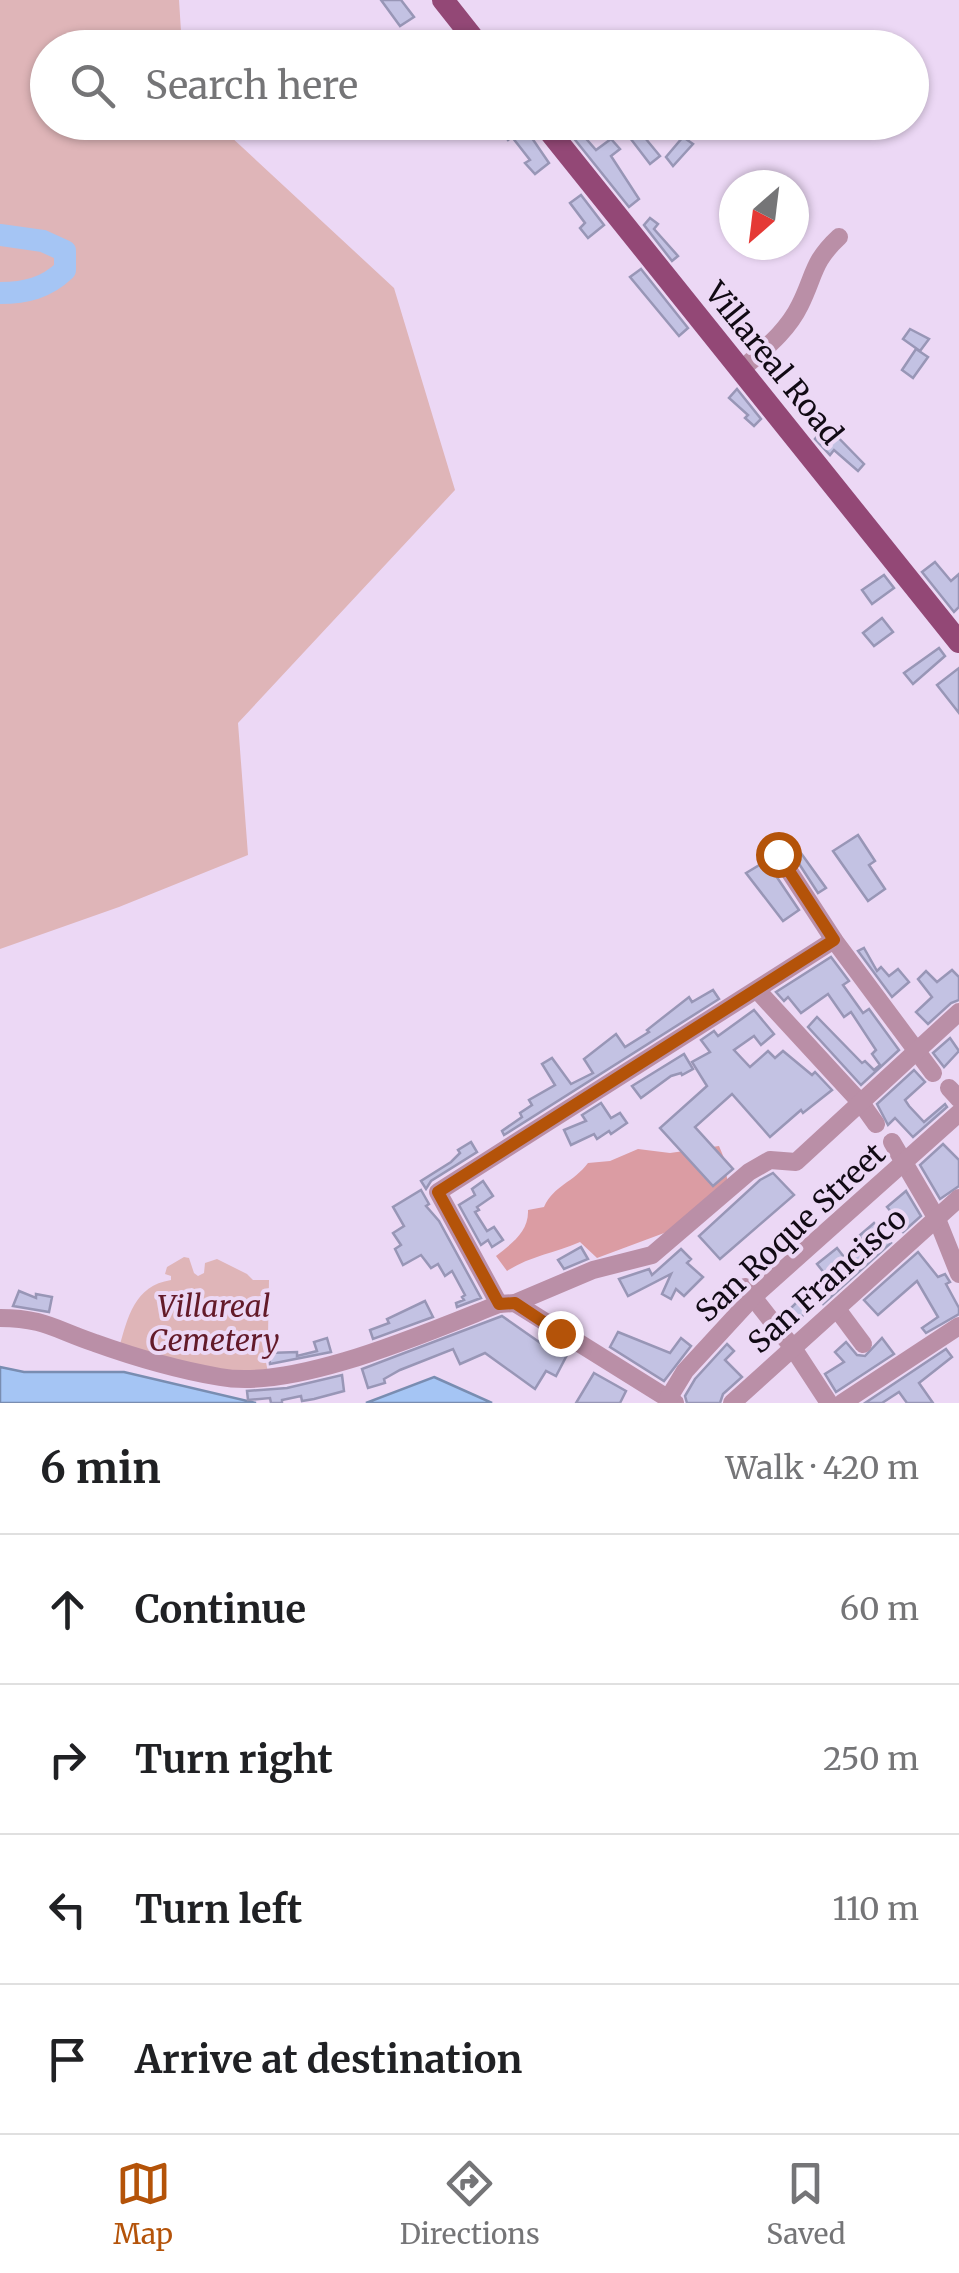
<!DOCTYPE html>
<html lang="en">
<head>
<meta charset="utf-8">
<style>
  body { margin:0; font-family:Merriweather,serif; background:#f6f6f6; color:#202124 }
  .compass { position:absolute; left:719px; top:170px; width:90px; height:90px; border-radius:50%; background:#fff; box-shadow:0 2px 8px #0004; rotate:208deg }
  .stop { position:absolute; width:30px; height:30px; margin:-22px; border:8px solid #b45309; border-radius:50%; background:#fff }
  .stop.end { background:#b45309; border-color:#fff; box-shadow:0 2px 10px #0008 }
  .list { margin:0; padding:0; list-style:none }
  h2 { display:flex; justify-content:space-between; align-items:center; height:130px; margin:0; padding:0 40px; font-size:42px }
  h2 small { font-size:32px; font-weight:400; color:#757577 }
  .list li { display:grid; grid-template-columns:65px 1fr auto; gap:30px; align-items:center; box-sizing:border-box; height:150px; padding:0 40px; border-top:2px solid #e0e0e0 }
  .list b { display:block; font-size:38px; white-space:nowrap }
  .list em { font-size:32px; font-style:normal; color:#757577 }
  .icon { flex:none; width:55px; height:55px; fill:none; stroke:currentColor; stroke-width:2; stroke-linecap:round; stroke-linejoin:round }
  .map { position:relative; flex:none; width:959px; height:1403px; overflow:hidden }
  .search { position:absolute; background:#fff; box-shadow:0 2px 8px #0004; left:30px; right:30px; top:30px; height:110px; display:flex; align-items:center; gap:25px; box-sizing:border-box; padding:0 35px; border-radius:55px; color:#757577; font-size:38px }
  .sheet { height:730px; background:#fff }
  nav { display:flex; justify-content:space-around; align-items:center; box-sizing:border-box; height:140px; border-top:2px solid #e0e0e0; background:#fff; font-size:28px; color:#757577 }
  nav a { display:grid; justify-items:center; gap:5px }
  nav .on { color:#b45309 }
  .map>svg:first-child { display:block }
</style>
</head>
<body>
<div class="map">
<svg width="959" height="1403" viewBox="0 0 959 1403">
  <rect width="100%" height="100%" fill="#ecd8f5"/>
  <g fill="#dfb5b8">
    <path d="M0 0H179L182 47 48 48V122L216 123 394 288 455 490 238 723 248 855 119 907 0 949Z"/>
    <path d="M184 1257 189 1258 194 1273 198 1276 204 1273 205 1263 217 1259 247 1274 253 1280H269L268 1336 261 1339 268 1372 242 1378 119 1348C128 1317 134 1286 171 1280V1276L165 1274 167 1267Z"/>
  </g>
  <path fill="#db9ca3" d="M719 1146 724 1158 728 1185 691 1223 597 1258 580 1242C555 1253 530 1256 507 1271L496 1256C512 1243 529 1232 528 1210L544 1207C554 1185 573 1183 588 1163L610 1161 638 1149 670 1153Z"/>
  <g fill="#a5c5f4" stroke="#798db1" stroke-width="2.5">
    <path d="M0 1367 24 1372H124L256 1403H0Z"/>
    <path d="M434 1377 492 1403H366Z"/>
  </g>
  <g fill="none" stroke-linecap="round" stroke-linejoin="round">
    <path stroke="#a5c5f4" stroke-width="22" d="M0 235 43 241 65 251V270C46 288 26 293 0 293"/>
  </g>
  <g fill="#c3c2e3" stroke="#9896b6" stroke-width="2.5">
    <path d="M381 0H401L414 17 400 26Z"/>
    <path d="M494 122H521L549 163 535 174 525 163 530 160 512 137 508 140Z"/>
    <path d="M575 126 596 150 611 139 620 149 611 156 639 199 629 207 568 131Z"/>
    <path d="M636 127 660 156 650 164 627 134Z"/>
    <path d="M683 137 693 144 673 166 666 157Z"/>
    <path d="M581 195 604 225 588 238 580 228 585 223 570 203Z"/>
    <path d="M650 218 658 224 654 229 678 256 672 261 644 225Z"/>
    <path d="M641 269 688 328 679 336 630 277Z"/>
    <path d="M910 329 929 339 920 351 903 339Z"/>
    <path d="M916 349 928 357 913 378 902 370Z"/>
    <path d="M737 389 761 419 754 426 745 418 748 415 729 398Z"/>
    <path d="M826 425 864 464 858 471 834 450 830 455 815 439Z"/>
    <path d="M935 562 951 581 959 574V607L954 612 922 572Z"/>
    <path d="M884 575 894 588 872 604 862 590Z"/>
    <path d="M882 618 893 632 874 646 863 633Z"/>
    <path d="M939 648 945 656 913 684 904 673Z"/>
    <path d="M959 668V713L937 685Z"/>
    <path d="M858 835 875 861 869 865 885 889 868 901 833 851Z"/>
    <path d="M798 849 826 888 818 893 792 853Z"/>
    <path d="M766 861 799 910 783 921 746 873Z"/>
    <path d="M864 948 877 971 881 967 889 976 898 969 909 982 892 997 858 951Z"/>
    <path d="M831 957 849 981 843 985 863 1013 869 1009 899 1050 861 1085 808 1027 817 1017 862 1063 865 1061 874 1070 880 1065 872 1054 876 1050 851 1012 844 1017 828 994 801 1013 788 997 784 1001 776 992Z"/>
    <path d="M952 970 959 977V1000L951 1003 928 1024 916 1012 932 997 918 979 926 971 937 982Z"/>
    <path d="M713 990 719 999 504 1135 502 1131 522 1117 520 1113 532 1105 529 1100 555 1085 542 1064 552 1058 571 1084 593 1073 584 1059 616 1034 625 1047 649 1032 647 1030 689 997 692 1002Z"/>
    <path d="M754 1010 774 1034 761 1045 754 1036 734 1050 750 1067 768 1051 775 1058 783 1051 812 1075 815 1072 832 1090 803 1113 801 1110 770 1137 732 1094 695 1127 733 1169 713 1186 660 1128 707 1086 692 1062 710 1052 701 1040 714 1031 718 1036Z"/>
    <path d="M950 1038 959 1051 944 1067 933 1053Z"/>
    <path d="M684 1054 693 1069 682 1075 681 1073 671 1076 641 1098 632 1086Z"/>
    <path d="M914 1070 925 1082 905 1100 909 1106 924 1122 945 1104 947 1107 913 1137 895 1118 888 1125 877 1104Z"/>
    <path d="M601 1103 611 1118 620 1113 627 1123 611 1134 609 1131 597 1139 594 1134 571 1145 564 1130 586 1121 582 1115Z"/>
    <path d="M471 1142 477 1152 431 1181 426 1189 421 1181 451 1162 460 1153 458 1150Z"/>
    <path d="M943 1144 959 1160V1186L940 1199 920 1165Z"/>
    <path d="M773 1173 794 1195 720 1259 699 1236 760 1180Z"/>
    <path d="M483 1181 493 1196 477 1207 479 1210 475 1212 487 1231 494 1227 503 1240 492 1247 488 1240 481 1245 459 1205 475 1195 472 1189Z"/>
    <path d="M421 1190 429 1204 426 1206 439 1221 481 1298 457 1307 456 1303 464 1300 462 1297 465 1295 452 1271 445 1276 438 1264 431 1268 421 1255 403 1265 395 1249 401 1245 393 1233 404 1226 393 1207Z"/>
    <path d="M906 1191 921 1216 903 1232 899 1228 902 1225 887 1207Z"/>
    <path d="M874 1223 891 1243 823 1304 819 1300 792 1326 783 1316 825 1274 817 1264 837 1248 844 1257 863 1241 859 1236Z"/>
    <path d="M581 1247 588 1259 564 1269 558 1260Z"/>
    <path d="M681 1249 691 1259 687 1263 703 1277 684 1296 676 1289 671 1299 662 1294 671 1274 628 1296 619 1279 649 1269 652 1275Z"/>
    <path d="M918 1252 938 1277 945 1274 950 1282 946 1284 959 1308V1314L926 1333 922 1328 938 1317 917 1281 878 1315 864 1300Z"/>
    <path d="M19 1291 36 1298V1294L52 1297 49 1312 13 1306Z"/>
    <path d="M425 1301 433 1317 373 1339 370 1330 389 1323 387 1319Z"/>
    <path d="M502 1316 552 1351 554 1346 568 1353 556 1376 546 1371 535 1389 485 1353 460 1364 453 1349 400 1370 384 1379 385 1383 368 1388 362 1369Z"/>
    <path d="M618 1332 670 1353 681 1338 691 1346 664 1381 610 1347Z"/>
    <path d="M327 1338 331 1352 270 1364 269 1353 297 1352V1356L317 1351 314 1342Z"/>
    <path d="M882 1338 894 1354 836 1392 825 1374 844 1362 835 1352 846 1342 857 1355 865 1356Z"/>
    <path d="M727 1344 734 1351 725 1360 742 1377 723 1394 720 1403H687L685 1396 695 1379Z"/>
    <path d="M946 1349 952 1357 919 1383 933 1403H907L899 1392 882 1403H865Z"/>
    <path d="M594 1373 626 1391 620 1403H576Z"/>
    <path d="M342 1375 344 1391 314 1399 302 1401 301 1396 282 1400V1403H271L270 1398 248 1400 247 1391 287 1388Z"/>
  </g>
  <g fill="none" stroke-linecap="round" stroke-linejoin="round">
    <g stroke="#ba8fa7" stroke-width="18">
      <path d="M741 370C763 350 787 332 800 305 815 275 812 262 839 237"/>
      <path d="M778 854 834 940 933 1073"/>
      <path d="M757 990 861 1103 876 1124"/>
      <path d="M949 1088 959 1099"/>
      <path d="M892 1142 937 1219 959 1274"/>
      <path d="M745 1287 793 1348 829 1403"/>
      <path d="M515 1303 675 1403"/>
      <path d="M499 1304 438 1192 834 940"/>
      <path d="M837 1309 863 1344"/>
      <path d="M0 1318C44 1318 56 1330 95 1343 134 1357 179 1370 220 1377 294 1391 428 1332 499 1304L515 1303 593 1270 652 1255 749 1172 770 1160 796 1162 959 1012"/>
      <path d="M668 1399 685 1371 754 1296 959 1113"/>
      <path d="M732 1403 959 1198"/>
      <path d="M842 1403 959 1326"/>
    </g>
    <g stroke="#934876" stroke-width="22">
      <path d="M443 0 481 48"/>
      <path d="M542 122 959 642"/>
    </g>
  </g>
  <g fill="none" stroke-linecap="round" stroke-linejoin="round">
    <path stroke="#b45309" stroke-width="12" d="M560 1333 515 1303 499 1304 438 1192 834 940 778 854"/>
  </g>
  <g text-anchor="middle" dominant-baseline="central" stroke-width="8" stroke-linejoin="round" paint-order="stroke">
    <g font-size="30" fill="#110a14" stroke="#ecd8f5">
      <text transform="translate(774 363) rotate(51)">Villareal Road</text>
      <text transform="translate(790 1232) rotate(-43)">San Roque Street</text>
      <text transform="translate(827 1280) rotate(-42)">San Francisco</text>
    </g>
    <g font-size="30" font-style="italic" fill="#631a29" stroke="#ecd8f5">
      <text x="214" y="1306">Villareal<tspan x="214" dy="34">Cemetery</tspan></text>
    </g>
  </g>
</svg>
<svg class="compass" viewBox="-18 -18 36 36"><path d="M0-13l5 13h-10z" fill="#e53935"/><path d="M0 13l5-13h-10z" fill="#757577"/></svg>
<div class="stop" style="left:778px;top:854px"></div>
<div class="stop end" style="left:560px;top:1333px"></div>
<div class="search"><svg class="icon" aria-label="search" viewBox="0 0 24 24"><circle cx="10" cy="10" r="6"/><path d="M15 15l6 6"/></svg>Search here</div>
</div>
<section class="sheet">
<h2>6 min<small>Walk · 420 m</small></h2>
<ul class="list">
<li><svg class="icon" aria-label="ahead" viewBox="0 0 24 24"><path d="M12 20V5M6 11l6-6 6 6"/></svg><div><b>Continue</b></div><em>60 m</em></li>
<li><svg class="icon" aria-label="right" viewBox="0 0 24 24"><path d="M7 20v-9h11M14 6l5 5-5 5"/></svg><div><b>Turn right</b></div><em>250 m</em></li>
<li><svg class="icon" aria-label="left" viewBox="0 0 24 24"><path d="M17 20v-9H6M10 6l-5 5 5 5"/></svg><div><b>Turn left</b></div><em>110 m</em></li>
<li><svg class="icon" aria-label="arrive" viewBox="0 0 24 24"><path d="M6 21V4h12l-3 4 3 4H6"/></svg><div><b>Arrive at destination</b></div></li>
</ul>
</section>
<nav>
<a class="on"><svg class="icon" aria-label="map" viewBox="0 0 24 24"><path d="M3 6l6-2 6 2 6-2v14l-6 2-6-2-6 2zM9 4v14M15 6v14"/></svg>Map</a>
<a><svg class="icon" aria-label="directions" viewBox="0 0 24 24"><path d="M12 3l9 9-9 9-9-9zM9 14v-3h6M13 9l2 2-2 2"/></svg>Directions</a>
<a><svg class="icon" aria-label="saved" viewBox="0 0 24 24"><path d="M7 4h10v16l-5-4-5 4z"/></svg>Saved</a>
</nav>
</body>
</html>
